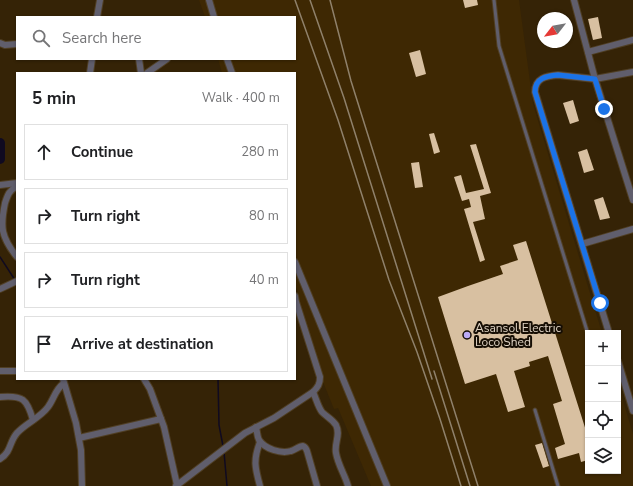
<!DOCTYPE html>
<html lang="en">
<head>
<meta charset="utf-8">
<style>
  body { margin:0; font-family:"Nunito Sans",sans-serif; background:#f2f2f2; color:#202124 }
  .controls { position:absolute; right:12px; bottom:12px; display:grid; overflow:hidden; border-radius:0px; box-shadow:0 1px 3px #0004 }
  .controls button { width:36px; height:36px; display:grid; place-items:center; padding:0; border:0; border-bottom:1px solid #e0e0e0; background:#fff; color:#202124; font:20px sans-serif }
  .compass { position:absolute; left:537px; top:12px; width:36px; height:36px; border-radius:50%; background:#fff; box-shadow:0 1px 3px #0004; rotate:239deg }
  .stop { position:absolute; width:12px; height:12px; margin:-9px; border:3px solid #1a73e8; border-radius:50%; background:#fff }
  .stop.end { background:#1a73e8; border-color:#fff; box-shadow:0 1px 4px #0008 }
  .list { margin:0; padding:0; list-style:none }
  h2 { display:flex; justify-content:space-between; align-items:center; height:52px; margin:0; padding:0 16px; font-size:17px }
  h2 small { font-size:13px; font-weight:400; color:#757577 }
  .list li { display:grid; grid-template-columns:26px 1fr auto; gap:12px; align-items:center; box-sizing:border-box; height:56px; margin:0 8px 8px; padding:0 8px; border:1px solid #e0e0e0; border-radius:0px }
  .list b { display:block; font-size:15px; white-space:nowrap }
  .list em { font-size:13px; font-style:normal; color:#757577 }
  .icon { flex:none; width:22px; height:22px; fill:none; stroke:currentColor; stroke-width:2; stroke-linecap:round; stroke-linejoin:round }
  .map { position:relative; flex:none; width:633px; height:486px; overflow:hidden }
  .search { position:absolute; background:#fff; box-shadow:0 1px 3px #0004; left:16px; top:16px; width:280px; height:44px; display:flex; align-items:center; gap:10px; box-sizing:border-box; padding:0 14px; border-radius:0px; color:#757577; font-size:15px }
  .panel { position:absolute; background:#fff; box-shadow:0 1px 3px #0004; left:16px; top:72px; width:280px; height:308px; border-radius:0px }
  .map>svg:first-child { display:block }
</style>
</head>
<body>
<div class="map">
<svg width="633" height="486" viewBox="0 0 633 486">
  <rect width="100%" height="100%" fill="#352306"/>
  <path fill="#3e2803" d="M199 0H519L533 104 602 333H588V471H618V384L633 434V486H371L338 408 334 409 323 382 296 304 300 299 295 284V73H222L218 59H295V17H205Z"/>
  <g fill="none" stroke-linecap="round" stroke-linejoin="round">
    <g stroke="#100a20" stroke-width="1.5">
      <path d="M0 257 15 280"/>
      <path d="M218 379 219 425 223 446"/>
      <path d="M224 452 227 486"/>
    </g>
    <path stroke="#100a20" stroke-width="10" d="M0 143V159"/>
  </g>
  <g fill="#d8c0a1">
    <path d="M463 0H477L478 5 465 8Z"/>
    <path d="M598 17 602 38 593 40 588 19Z"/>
    <path d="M420 50 426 74 416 77 409 53Z"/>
    <path d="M573 100 579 121 570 124 563 103Z"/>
    <path d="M434 133 440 152 434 154 429 134Z"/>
    <path d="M476 144 491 193 480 196 485 219 473 222 485 260 480 262 464 209 471 207 469 199 462 201 454 177 461 175 466 193 484 189 470 145Z"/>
    <path d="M587 149 594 170 584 173 578 152Z"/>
    <path d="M419 162 423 187 415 188 411 163Z"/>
    <path d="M603 197 610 218 600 220 594 200Z"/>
    <path d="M526 241 588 437V460L581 462 579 453 558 459 555 448 565 444 553 404 562 401 548 356 529 362 530 366 514 371 525 407 508 412 496 374 465 384 438 297 468 286 503 274 500 266 518 260 513 245Z"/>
    <path d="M542 443 549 466 543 468 535 445Z"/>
  </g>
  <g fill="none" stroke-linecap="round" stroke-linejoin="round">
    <defs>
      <g id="lane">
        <path d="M494 0 499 46 588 334"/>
        <path d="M535 410 558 486"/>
      </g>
      <g id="street">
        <path d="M209 0 214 17"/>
        <path d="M574 0 595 79 633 200"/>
        <path d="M97 17 100 0"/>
        <path d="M0 43 5 45 17 44"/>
        <path d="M588 52 633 40"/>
        <path d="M139 59 141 73"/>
        <path d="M227 59 232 73"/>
        <path d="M90 73 92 59"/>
        <path d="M147 73 167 59"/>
        <path d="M0 185 17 183"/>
        <path d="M17 186C9 191 8 194 5 203 0 227 1 237 17 257"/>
        <path d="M582 244 633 229"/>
        <path d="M295 262 387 486"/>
        <path d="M0 289 17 281"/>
        <path d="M609 333 535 92C535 78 546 76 558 75L595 79 633 72"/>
        <path d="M618 361 633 411"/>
        <path d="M0 371H17"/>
        <path d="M63 379 76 423 81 450 82 486"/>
        <path d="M144 379 150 389 164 427 177 485"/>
        <path d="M313 392C316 398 318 407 322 412 327 417 332 419 336 425 341 435 334 443 336 453 338 465 345 475 348 486"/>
        <path d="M0 397C23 395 27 399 33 420"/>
        <path d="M256 427C257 431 257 436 259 440 265 449 281 454 291 451 295 450 299 446 303 446 306 447 306 449 307 451L317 486"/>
        <path d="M79 438 161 419"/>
        <path d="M260 442C253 460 255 468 260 486"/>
        <path d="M0 459C12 451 9 442 17 433 26 423 40 418 48 407 54 399 55 390 63 384"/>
        <path d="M176 486 245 433 274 418 313 392C318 387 320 384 320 377L296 302 295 296"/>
      </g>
    </defs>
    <use href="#lane" stroke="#503f24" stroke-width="5"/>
    <use href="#street" stroke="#503f24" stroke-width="8"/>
    <use href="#lane" stroke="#605e6c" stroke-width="3"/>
    <use href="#street" stroke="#605e6c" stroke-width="6"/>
    <g stroke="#8f816b" stroke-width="1.5">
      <path d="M295 0 338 120 389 280 417 352 440 419 461 486"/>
      <path d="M310 0 344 98 432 379"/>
      <path d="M330 0 351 81 478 486"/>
      <path d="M434 371 470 486"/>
    </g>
  </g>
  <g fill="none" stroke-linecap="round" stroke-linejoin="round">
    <path stroke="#1a73e8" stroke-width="5" d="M600 303 535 92C535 78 546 76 558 75L595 79 604 109"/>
  </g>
  <circle fill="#bbaaf6" stroke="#160e04" stroke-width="1.5" cx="467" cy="335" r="4"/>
  <g text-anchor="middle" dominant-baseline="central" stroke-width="4" stroke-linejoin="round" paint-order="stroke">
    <g font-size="12" fill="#ded2c3" stroke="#160e04" text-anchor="start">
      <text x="475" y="328">Asansol Electric<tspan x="475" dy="14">Loco Shed</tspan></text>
    </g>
  </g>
</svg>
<div class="controls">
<button>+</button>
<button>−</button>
<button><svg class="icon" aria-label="locate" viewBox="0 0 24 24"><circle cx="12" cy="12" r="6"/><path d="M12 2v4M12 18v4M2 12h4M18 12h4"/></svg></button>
<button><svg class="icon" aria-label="layers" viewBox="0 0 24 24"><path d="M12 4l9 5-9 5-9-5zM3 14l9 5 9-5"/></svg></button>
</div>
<svg class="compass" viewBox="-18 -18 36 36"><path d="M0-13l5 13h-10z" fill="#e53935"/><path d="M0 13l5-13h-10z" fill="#757577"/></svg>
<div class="stop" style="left:600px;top:303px"></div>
<div class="stop end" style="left:604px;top:109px"></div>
<div class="search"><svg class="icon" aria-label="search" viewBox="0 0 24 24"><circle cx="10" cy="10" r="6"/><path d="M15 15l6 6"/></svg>Search here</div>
<section class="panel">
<h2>5 min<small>Walk · 400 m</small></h2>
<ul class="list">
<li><svg class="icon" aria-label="ahead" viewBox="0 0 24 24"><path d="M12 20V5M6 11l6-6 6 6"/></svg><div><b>Continue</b></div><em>280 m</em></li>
<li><svg class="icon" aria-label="right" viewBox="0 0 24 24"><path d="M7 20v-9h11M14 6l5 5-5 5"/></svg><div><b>Turn right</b></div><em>80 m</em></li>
<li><svg class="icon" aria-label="right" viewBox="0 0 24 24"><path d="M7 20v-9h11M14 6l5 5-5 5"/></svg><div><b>Turn right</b></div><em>40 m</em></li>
<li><svg class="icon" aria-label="arrive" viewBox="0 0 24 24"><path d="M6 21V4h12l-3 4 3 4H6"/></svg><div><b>Arrive at destination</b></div></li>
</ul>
</section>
</div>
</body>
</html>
